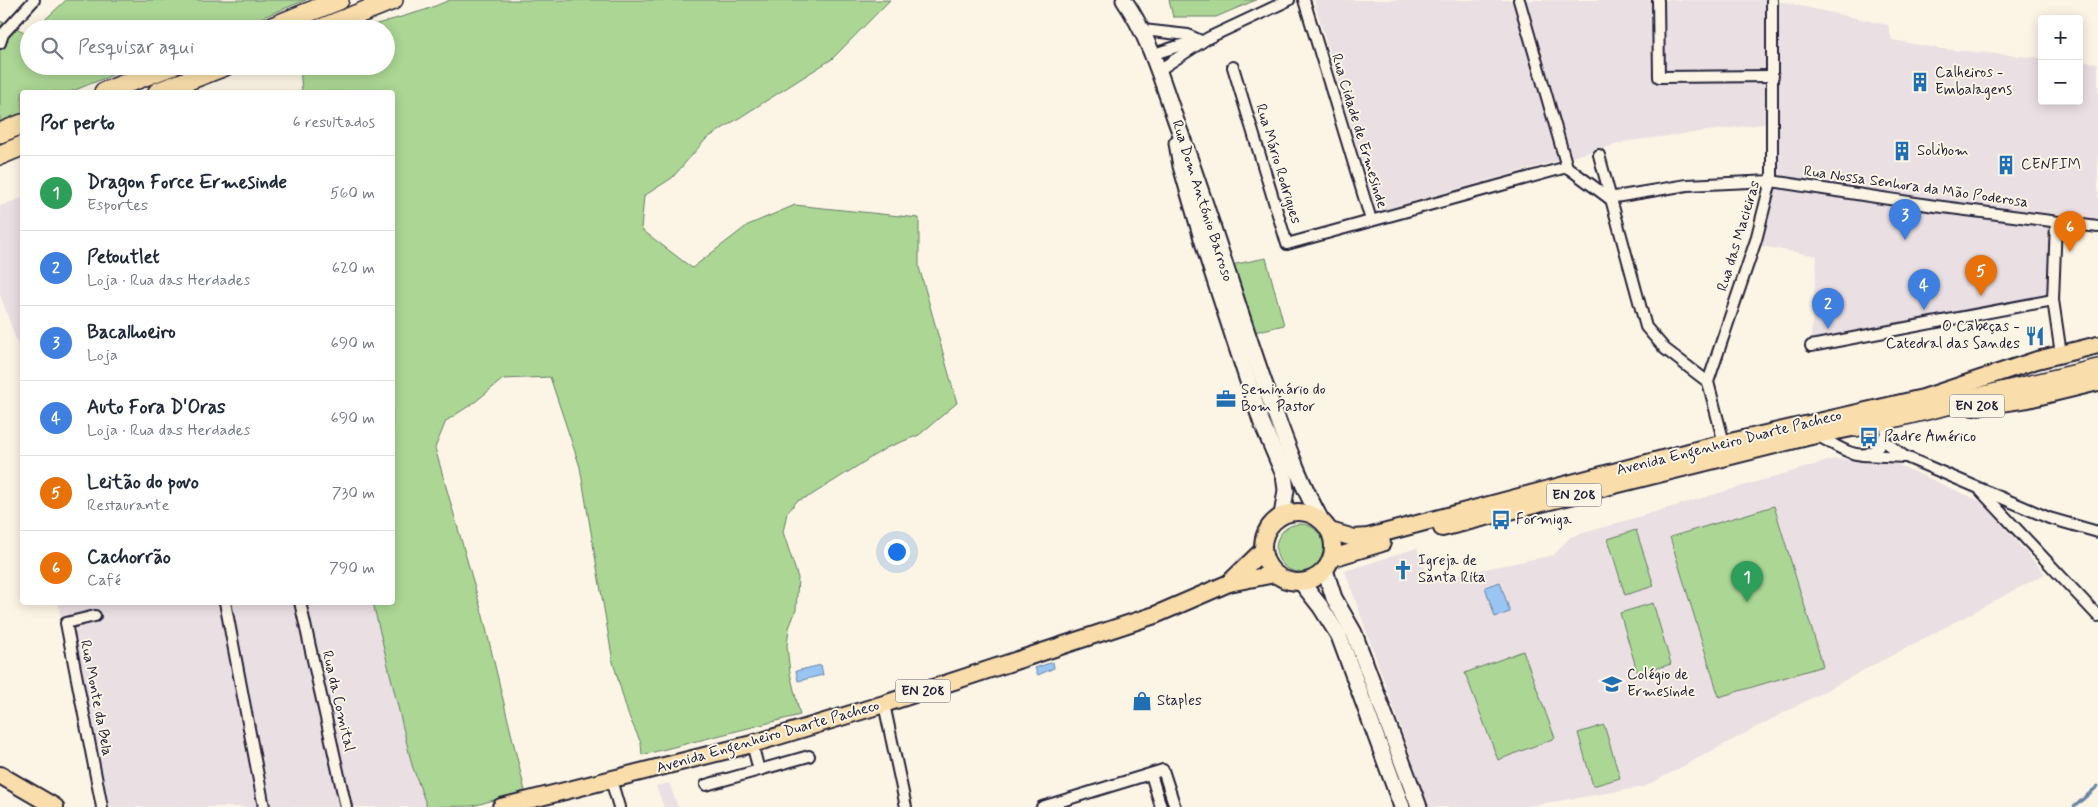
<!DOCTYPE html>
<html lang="pt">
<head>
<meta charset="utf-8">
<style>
  body { margin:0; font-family:Mynerve,sans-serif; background:#f2f2f3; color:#1f2937 }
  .controls { position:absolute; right:15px; top:15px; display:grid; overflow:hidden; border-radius:5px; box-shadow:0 2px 12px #0003 }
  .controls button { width:45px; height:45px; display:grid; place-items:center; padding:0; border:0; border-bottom:1px solid #e0e1e3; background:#fff; color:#1f2937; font:25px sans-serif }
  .you { position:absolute; left:896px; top:551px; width:18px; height:18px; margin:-12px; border:4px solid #fff; border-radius:50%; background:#1a73e8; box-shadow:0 0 0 8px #1a73e833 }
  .badge { display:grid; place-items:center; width:32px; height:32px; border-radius:50%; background:#db2777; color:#fff; font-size:16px; font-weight:700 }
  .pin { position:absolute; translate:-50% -41px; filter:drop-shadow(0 1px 2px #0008) }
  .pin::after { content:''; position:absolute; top:26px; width:18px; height:15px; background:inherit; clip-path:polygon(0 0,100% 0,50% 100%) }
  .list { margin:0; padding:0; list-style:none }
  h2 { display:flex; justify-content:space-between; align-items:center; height:65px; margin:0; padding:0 20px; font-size:21px }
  h2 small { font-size:16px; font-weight:400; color:#747a83 }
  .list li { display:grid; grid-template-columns:32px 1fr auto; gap:15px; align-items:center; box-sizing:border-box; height:75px; padding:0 20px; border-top:1px solid #e0e1e3 }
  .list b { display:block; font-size:19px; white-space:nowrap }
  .list p { margin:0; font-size:16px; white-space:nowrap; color:#747a83 }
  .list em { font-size:16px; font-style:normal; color:#747a83 }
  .icon { flex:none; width:28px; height:28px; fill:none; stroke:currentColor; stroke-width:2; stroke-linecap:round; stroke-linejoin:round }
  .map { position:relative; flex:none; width:2098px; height:807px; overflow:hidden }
  .search { position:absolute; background:#fff; box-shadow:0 2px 12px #0003; left:20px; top:20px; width:375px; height:55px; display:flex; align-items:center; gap:12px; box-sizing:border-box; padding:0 18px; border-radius:28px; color:#747a83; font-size:19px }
  .panel { position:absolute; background:#fff; box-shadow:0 2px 12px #0003; left:20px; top:90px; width:375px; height:515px; border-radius:5px }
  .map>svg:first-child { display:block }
</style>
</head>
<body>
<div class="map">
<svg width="2098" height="807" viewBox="0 0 2098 807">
  <rect width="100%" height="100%" fill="#fcf5e5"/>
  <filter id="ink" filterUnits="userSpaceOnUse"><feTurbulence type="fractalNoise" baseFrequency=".02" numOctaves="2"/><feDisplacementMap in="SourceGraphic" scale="10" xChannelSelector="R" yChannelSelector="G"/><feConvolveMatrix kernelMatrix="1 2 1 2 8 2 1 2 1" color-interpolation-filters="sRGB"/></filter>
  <g filter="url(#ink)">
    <g fill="#eadfe2">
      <path d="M1314 0H1773L1888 25 1892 40 1942 49 2042 58V101H2079V61L2098 63V231L2064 229 2060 235 2057 293 1811 339 1817 256 1761 246 1779 178V122L1628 141 1376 212Z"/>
      <path d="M22 198V357L0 294V206Z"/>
      <path d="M1834 459 1892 462 1982 502 2045 574 1644 787 1521 807H1429L1345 571 1417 548 1430 580 1554 555 1570 537Z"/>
      <path d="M58 603H381L427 807H100Z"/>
      <path d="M669 783 678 807H664L656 786Z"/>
    </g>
    <g fill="#abd694" stroke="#667c68">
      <path d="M66 0H306L233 29H35Z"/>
      <path d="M450 0H890L832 59 706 139 672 178 644 196 641 229 692 268 748 225 795 205 919 218V267L957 403 919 435 886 448 810 496 797 501 787 513 783 532 798 578 796 610 789 628 787 646 790 673 800 715 642 755 641 743 628 714 613 662 580 467 550 377 503 379 475 402 446 421 435 448 483 616 525 791 473 806 427 807 412 765 373 603 392 602V92H302L300 66H386V29H360L425 10Z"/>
      <path d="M1169 0H1256L1216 17H1173Z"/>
      <path d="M0 21 29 34V66H135L70 92H22V113L0 123Z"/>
      <path d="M1266 258 1284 325 1255 332 1231 265Z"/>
      <path d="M1774 506 1823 666 1719 697 1670 537Z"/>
      <circle cx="1300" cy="548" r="24"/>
      <path d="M1636 530 1654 586 1625 595 1608 539Z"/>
      <path d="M1653 603 1671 664 1638 674 1620 613Z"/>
      <path d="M1523 651 1555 738 1498 760 1465 673Z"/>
      <path d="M1604 725 1620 778 1593 786 1578 733Z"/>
    </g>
    <g fill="#98c5f2" stroke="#6984a9">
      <path d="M1500 582 1510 612 1495 617 1485 587Z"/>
      <path d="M1053 662 1054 668 1038 675 1035 668Z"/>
      <path d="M821 665 823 675 798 681 796 671Z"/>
    </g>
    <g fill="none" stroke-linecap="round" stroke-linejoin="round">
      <path stroke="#6984a9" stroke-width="3" d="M2074 807 2098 786"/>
      <defs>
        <g id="minor">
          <path d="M1304 0 1371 220"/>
          <path d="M1519 0 1567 167"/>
          <path d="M1658 0 1659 77 1773 76"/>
          <path d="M1143 30 1188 35 1199 40"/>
          <path d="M0 43 3 34 34 0"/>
          <path d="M1154 54 1197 40"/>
          <path d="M1233 67 1287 244 1567 167"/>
          <path d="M1159 70 1208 38 1289 0"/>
          <path d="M1599 155 1646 327 1665 349 1708 382"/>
          <path d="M1567 167 1609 198"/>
          <path d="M1609 198 1687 185 1771 181 1935 206 2098 227"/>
          <path d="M2056 222 2053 300 2061 354"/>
          <path d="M1811 346 2053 300"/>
          <path d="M1818 436C1835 444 1861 466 1878 447 1884 441 1886 430 1893 420"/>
          <path d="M1883 440 1905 457"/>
          <path d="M1724 443 1708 382 1756 240 1772 177V0"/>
          <path d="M1862 455 1906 457 2049 518 2098 532"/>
          <path d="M1981 491 2098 616"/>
          <path d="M225 602 264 807"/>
          <path d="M300 602 346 807"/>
          <path d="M95 616 66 623 102 807"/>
          <path d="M884 704 906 807"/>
          <path d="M752 744 759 770"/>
          <path d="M1151 774 1161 807"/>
          <path d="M611 780 619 807"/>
          <path d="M706 785 809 756"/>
          <path d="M1042 807 1163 770 1175 807"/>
        </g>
        <g id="secondary">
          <path d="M1124 0C1152 41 1163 86 1180 132 1213 221 1238 312 1271 402 1286 442 1300 482 1321 520"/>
          <path d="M1177 143 1181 166 1208 259 1261 421 1284 475 1286 490 1282 516"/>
          <path d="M1325 570 1334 598 1354 633 1419 807"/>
          <path d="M1301 582 1320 606 1339 636 1402 807"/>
        </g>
        <g id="primary">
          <path d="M1973 407 2028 399 2098 382"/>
          <circle cx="1298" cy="547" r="35"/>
          <path d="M1442 528 1807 437 1867 425"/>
          <path d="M1330 531 1354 538 1368 537 1704 448 1923 398 2037 360 2098 345"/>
          <path d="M1332 558 1382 543"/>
          <path d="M1229 583 1263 550"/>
          <path d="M0 775 55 807"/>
          <path d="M501 807 752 744 884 704 1155 615 1229 583 1275 574"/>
        </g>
        <g id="motorway">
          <path d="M267 29 339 0"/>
          <path d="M320 29 393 0"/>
          <path d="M104 92 171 66"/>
          <path d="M158 92 225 66"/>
          <path d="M0 133 22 124"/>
          <path d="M0 155 22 146"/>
          <path d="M1855 427 2098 369"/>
        </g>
      </defs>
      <use href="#minor" stroke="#22223b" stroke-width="14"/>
      <use href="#secondary" stroke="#22223b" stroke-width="19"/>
      <use href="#primary" stroke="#22223b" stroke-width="20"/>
      <use href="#motorway" stroke="#22223b" stroke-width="22"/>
      <use href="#minor" stroke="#fcf5e5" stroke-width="10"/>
      <use href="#secondary" stroke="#fcf5e5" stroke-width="15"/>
      <use href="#primary" stroke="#f9deab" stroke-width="16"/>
      <use href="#motorway" stroke="#f9deab" stroke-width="19"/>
    </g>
  </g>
  <defs>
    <symbol id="building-bare" viewBox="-9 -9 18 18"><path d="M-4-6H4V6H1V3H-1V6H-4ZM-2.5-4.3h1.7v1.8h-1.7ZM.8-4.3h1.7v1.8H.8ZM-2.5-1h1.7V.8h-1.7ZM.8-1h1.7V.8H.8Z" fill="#1f6fb2" stroke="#fcf5e5" stroke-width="2.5" paint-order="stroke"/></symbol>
    <symbol id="restaurant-bare" viewBox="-9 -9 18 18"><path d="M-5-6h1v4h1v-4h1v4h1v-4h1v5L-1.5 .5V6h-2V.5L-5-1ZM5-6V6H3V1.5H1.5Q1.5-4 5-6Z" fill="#1f6fb2" stroke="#fcf5e5" stroke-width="2.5" paint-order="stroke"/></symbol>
    <symbol id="office-bare" viewBox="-9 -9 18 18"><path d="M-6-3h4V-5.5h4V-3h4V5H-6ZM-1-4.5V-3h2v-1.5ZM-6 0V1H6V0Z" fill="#1f6fb2" stroke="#fcf5e5" stroke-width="2.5" paint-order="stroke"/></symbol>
    <symbol id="bus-bare" viewBox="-9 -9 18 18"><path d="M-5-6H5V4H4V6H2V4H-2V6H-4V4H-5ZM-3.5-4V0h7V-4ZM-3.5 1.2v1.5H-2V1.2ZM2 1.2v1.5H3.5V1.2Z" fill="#1f6fb2" stroke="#fcf5e5" stroke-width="2.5" paint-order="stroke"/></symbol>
    <symbol id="church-bare" viewBox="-9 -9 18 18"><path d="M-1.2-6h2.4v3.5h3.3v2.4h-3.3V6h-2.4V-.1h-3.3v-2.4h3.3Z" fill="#1f6fb2" stroke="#fcf5e5" stroke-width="2.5" paint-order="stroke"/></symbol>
    <symbol id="school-bare" viewBox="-9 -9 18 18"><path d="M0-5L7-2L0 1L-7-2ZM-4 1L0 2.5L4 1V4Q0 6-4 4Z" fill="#1f6fb2" stroke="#fcf5e5" stroke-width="2.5" paint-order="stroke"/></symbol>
    <symbol id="shop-bare" viewBox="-9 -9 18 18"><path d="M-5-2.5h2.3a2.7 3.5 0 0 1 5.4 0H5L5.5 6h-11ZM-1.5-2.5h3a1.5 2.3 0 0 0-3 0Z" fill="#1f6fb2" stroke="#fcf5e5" stroke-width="2.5" paint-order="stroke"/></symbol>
  </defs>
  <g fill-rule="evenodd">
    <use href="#building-bare" x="1906" y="68" width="28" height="28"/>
    <use href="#building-bare" x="1888" y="137" width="28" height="28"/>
    <use href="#building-bare" x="1992" y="151" width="28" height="28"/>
    <use href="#restaurant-bare" x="2021" y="322" width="28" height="28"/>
    <use href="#office-bare" x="1212" y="385" width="28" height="28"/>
    <use href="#bus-bare" x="1855" y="423" width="28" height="28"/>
    <use href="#bus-bare" x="1487" y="506" width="28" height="28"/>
    <use href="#church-bare" x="1389" y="556" width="28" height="28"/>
    <use href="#school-bare" x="1598" y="670" width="28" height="28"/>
    <use href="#shop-bare" x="1128" y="687" width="28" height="28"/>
  </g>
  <g text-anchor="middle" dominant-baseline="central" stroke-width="4" stroke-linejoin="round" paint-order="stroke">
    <g fill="#fcf5e5" stroke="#63616e" stroke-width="1">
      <rect x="1949.5" y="394.5" width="55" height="23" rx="4"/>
      <rect x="1546.5" y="483.5" width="55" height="23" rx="4"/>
      <rect x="895.5" y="679.5" width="55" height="23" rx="4"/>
    </g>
    <g font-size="14" font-weight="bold" fill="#22223b">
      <text x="1977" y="406">EN 208</text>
      <text x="1574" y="495">EN 208</text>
      <text x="923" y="691">EN 208</text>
    </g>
    <g font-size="15" fill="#22223b" stroke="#fcf5e5" text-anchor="start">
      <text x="1935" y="73">Calheiros -<tspan x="1935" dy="17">Embalagens</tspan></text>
      <text x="1917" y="151">Solibom</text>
      <text x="2021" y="165">CENFIM</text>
      <text x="2020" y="327" text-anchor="end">O Cabeças -<tspan x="2020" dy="17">Catedral das Sandes</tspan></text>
      <text x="1241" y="390">Seminário do<tspan x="1241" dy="17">Bom Pastor</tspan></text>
      <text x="1884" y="437">Padre Américo</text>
      <text x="1516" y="520">Formiga</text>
      <text x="1418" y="561">Igreja de<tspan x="1418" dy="17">Santa Rita</tspan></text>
      <text x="1627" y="675">Colégio de<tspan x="1627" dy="17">Ermesinde</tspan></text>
      <text x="1157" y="701">Staples</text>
    </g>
    <g font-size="15" fill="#22223b" stroke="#fcf5e5">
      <text transform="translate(1359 131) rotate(73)">Rua Cidade de Ermesinde</text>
      <text transform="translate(1278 164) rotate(73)">Rua Mário Rodrigues</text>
      <text transform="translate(1916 187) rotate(8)">Rua Nossa Senhora da Mão Poderosa</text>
      <text transform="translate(1202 201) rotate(72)">Rua Dom António Barroso</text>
      <text transform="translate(1739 236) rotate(-73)">Rua das Macieiras</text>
      <text transform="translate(1729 443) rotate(-14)">Avenida Engenheiro Duarte Pacheco</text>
      <text transform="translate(96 698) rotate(79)">Rua Monte da Bela</text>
      <text transform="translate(338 701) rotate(77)">Rua da Comital</text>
      <text transform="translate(768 737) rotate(-16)">Avenida Engenheiro Duarte Pacheco</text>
    </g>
  </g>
</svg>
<div class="controls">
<button>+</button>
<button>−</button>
</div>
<div class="you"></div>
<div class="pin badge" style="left:1747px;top:602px;background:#2e9e5b">1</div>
<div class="pin badge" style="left:1828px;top:329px;background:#3f7fe0">2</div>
<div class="pin badge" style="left:1905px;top:240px;background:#3f7fe0">3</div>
<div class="pin badge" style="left:1924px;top:310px;background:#3f7fe0">4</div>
<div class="pin badge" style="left:1981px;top:296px;background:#e8710a">5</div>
<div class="pin badge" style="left:2070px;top:252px;background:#e8710a">6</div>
<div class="search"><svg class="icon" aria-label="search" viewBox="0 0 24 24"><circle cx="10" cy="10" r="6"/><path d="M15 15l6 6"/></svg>Pesquisar aqui</div>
<section class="panel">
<h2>Por perto<small>6 resultados</small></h2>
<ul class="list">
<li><span class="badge" style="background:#2e9e5b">1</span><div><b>Dragon Force Ermesinde</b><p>Esportes</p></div><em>560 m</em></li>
<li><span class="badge" style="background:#3f7fe0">2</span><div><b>Petoutlet</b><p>Loja · Rua das Herdades</p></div><em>620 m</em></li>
<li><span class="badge" style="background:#3f7fe0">3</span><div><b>Bacalhoeiro</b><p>Loja</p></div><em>690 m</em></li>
<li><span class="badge" style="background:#3f7fe0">4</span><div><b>Auto Fora D'Oras</b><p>Loja · Rua das Herdades</p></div><em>690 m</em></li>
<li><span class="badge" style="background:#e8710a">5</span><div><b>Leitão do povo</b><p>Restaurante</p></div><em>730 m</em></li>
<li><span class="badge" style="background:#e8710a">6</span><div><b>Cachorrão</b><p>Café</p></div><em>790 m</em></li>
</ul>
</section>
</div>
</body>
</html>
